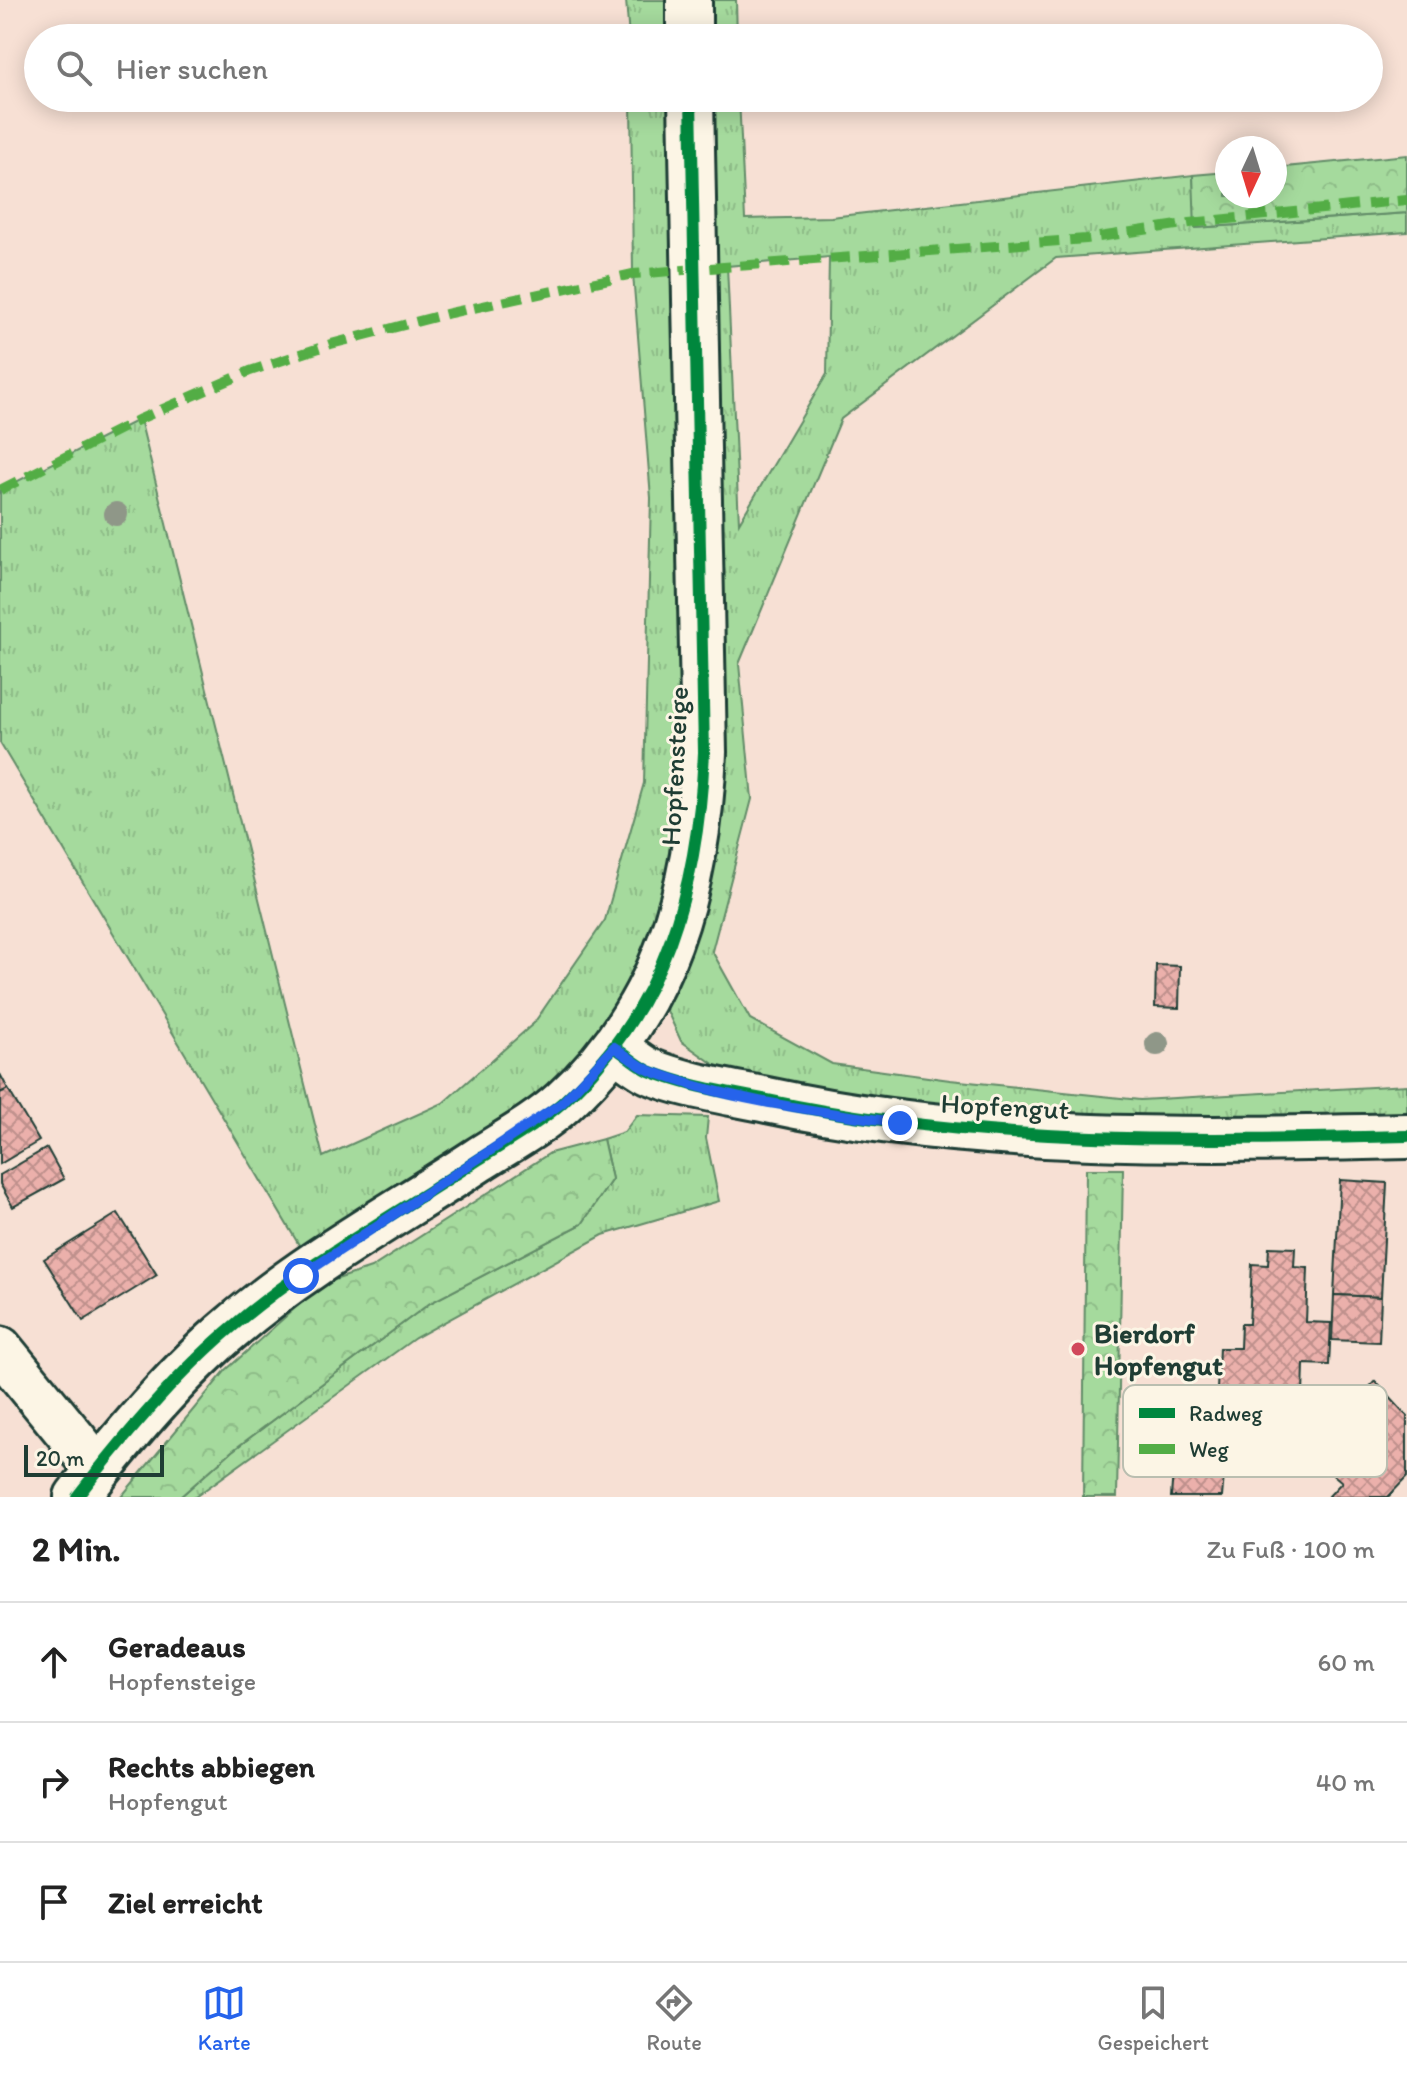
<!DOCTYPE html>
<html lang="de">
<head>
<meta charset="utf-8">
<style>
  body { margin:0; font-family:Itim,sans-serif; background:#f2f2f2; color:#222 }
  .compass { position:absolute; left:1215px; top:136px; width:72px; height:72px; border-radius:50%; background:#fff; box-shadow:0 4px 20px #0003; rotate:184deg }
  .scale { position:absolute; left:24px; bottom:20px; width:140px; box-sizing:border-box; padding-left:8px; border:4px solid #1f3d34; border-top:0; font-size:22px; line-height:28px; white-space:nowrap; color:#1f3d34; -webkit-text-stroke:6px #fcf5e5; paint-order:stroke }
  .stop { position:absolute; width:24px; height:24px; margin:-18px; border:6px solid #2563eb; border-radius:50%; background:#fff }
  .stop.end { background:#2563eb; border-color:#fff; box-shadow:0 2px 8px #0008 }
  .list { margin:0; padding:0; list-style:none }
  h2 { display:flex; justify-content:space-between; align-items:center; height:104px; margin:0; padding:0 32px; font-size:34px }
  h2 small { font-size:26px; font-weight:400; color:#767676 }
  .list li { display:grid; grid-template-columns:52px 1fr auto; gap:24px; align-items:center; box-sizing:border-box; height:120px; padding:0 32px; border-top:2px solid #e0e0e0 }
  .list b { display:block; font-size:30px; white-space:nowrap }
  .list p { margin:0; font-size:26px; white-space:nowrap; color:#767676 }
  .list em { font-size:26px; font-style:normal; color:#767676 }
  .icon { flex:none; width:44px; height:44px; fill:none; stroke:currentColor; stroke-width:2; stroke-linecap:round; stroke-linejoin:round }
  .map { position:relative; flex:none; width:1407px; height:1497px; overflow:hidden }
  .search { position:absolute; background:#fff; box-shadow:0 4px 20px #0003; left:24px; right:24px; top:24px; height:88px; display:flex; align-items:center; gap:20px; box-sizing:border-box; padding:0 28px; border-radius:44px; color:#767676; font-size:30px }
  .sheet { height:464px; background:#fff }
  nav { display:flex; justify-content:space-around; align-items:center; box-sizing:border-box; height:112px; border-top:2px solid #e0e0e0; background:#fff; font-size:22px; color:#767676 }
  nav a { display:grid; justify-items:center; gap:4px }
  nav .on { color:#2563eb }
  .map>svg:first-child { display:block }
</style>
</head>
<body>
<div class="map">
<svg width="1407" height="1497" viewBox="0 0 1407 1497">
  <defs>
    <pattern id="grass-tufts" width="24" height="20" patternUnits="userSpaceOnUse" patternTransform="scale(2)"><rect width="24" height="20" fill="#a5da9d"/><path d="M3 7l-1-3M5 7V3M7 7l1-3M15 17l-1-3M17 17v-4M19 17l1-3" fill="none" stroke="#8ebc88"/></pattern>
    <pattern id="forest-crowns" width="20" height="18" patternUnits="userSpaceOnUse" patternTransform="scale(2)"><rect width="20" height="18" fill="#a5da9d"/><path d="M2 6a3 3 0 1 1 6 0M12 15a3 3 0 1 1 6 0" fill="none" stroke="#8ebc88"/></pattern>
    <pattern id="building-cross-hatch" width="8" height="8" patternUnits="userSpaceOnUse" patternTransform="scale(2)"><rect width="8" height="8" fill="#ebb0ab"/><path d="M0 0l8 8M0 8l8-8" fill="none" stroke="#be908c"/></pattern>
  </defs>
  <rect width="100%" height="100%" fill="#f7e0d4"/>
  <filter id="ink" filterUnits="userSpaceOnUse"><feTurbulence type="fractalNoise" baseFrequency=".0125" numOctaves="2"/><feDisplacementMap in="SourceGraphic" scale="16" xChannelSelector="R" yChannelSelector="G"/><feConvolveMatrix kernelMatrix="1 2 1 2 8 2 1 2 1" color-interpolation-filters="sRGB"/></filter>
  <g filter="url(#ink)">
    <g fill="url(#grass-tufts)" stroke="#628c68" stroke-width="2" fill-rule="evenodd">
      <path d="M626 0H673V38H629Z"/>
      <path d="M712 0H736L737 38H712Z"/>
      <path d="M631 98H673L682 678 667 882 644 958 588 1048 523 1110 305 1255 0 743V490L140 419 323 1157 443 1103 534 1023 605 920 644 783 651 498 633 274Z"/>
      <path d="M712 98H739L745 219 831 217 1193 175 1196 228 1407 213V232L1056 258 841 419 739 664 752 799 712 951 750 1019 832 1064 950 1080 1140 1100 1407 1085V1118L1245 1124 914 1107 722 1070 681 1041 662 1000 700 902 718 837ZM829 257 827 374 739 523 727 266Z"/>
      <path d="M637 1115 708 1117 706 1138 719 1201 603 1235 415 1338 195 1497H180L232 1451 430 1303 582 1224 612 1179 603 1139 624 1132Z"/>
    </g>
    <g fill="url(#forest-crowns)" stroke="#628c68" stroke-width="2">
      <path d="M1407 155V213L1195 228 1193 175 1227 172V196H1275V168Z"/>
      <path d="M603 1139 612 1179 582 1224 430 1303 232 1451 180 1497H121L226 1370 322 1284 371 1268 550 1153Z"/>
      <path d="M1086 1169H1123L1117 1497H1083Z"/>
    </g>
    <g fill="url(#building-cross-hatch)" stroke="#1f3d34" stroke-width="2">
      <path d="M1156 965 1180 966 1179 1008 1155 1007Z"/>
      <path d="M0 1074 8 1089 0 1093Z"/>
      <path d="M8 1089 39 1141 0 1164V1093Z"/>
      <path d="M47 1148 64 1179 13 1207 0 1184V1175Z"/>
      <path d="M1340 1180 1387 1183 1381 1297 1334 1295Z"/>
      <path d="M118 1213 157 1275 83 1321 44 1259Z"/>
      <path d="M1269 1247 1295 1248 1294 1267 1308 1268 1306 1322 1331 1323 1329 1365 1304 1364 1303 1395 1217 1390 1219 1348H1240L1241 1324H1249L1252 1264 1268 1265Z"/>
      <path d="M1334 1295 1381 1297 1379 1342 1332 1340Z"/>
      <path d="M1375 1381 1407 1416V1477L1388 1497H1328L1342 1482 1309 1454Z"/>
      <path d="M1179 1393 1279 1401 1275 1446 1227 1442 1222 1497H1171Z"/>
    </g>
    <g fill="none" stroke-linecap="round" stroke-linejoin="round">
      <defs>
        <g id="street">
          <path d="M614 1047C625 1054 637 1065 649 1071 686 1086 728 1092 767 1100 975 1145 1195 1141 1407 1136"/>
          <path d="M0 1349 98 1469"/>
        </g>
        <g id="secondary">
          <path d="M689 0V38"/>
          <path d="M77 1497C121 1440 176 1374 232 1327 306 1263 396 1214 478 1160 506 1142 539 1124 563 1102 666 1008 698 887 704 752L691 98"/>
        </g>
      </defs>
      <use href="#street" stroke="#1f3d34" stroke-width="50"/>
      <use href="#secondary" stroke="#1f3d34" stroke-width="50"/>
      <use href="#street" stroke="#fcf5e5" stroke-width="44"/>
      <use href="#secondary" stroke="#fcf5e5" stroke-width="44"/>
      <path stroke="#52ad45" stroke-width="10" stroke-dasharray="20 10" stroke-linecap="butt" d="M0 490 140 419 250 371 331 344 450 313 633 274 1086 239 1190 223 1407 200"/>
      <defs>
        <g id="cycleway">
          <path d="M614 1047C625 1054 637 1065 649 1071 686 1086 728 1092 767 1100 975 1145 1195 1141 1407 1136"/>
          <path d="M77 1497C121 1440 176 1374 232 1327 306 1263 396 1214 478 1160 506 1142 539 1124 563 1102 666 1008 698 887 704 752L691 98"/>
        </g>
      </defs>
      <use href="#cycleway" stroke="#fcf5e5" stroke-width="17"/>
      <use href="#cycleway" stroke="#00873e" stroke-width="12"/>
    </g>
    <g fill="#8f9788">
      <circle cx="116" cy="514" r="12"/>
      <circle cx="1157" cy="1044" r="12"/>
    </g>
  </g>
  <g fill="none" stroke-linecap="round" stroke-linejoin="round" filter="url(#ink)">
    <path stroke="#2563eb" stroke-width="10" d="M301 1276 562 1103 614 1047C626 1055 638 1066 651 1071 729 1101 818 1111 900 1123"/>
  </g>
  <circle fill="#d1495b" stroke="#fcf5e5" stroke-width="3" cx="1078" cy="1349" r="8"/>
  <g text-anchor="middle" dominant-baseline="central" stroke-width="6" stroke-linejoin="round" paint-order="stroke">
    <g font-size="28" fill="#1f3d34" stroke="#fcf5e5">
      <text transform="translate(674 766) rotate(-87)">Hopfensteige</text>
      <text transform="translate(1005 1106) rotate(3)">Hopfengut</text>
    </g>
    <g font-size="28" font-weight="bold" fill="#1f3d34" stroke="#fcf5e5" text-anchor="start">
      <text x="1094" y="1333">Bierdorf<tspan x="1094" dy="32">Hopfengut</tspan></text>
    </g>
  </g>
  <rect x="1123" y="1385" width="264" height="92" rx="12" fill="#fcf5e5" stroke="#babeb0" stroke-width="2"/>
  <rect x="1139" y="1408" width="36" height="10" fill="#00873e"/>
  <rect x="1139" y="1444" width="36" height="10" fill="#52ad45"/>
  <g font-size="22" fill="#1f3d34">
    <text x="1189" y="1421">Radweg</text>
    <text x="1189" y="1457">Weg</text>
  </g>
</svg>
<svg class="compass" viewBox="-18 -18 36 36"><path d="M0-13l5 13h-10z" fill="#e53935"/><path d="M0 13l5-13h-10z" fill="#767676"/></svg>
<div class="scale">20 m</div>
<div class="stop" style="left:301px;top:1276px"></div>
<div class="stop end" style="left:900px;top:1123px"></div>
<div class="search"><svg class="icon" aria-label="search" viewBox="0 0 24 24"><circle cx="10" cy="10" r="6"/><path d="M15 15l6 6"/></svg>Hier suchen</div>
</div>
<section class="sheet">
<h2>2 Min.<small>Zu Fuß · 100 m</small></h2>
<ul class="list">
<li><svg class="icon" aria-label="ahead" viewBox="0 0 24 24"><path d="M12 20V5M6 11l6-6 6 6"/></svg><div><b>Geradeaus</b><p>Hopfensteige</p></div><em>60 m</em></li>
<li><svg class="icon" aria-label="right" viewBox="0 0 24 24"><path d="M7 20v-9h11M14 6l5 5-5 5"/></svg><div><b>Rechts abbiegen</b><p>Hopfengut</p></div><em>40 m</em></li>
<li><svg class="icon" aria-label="arrive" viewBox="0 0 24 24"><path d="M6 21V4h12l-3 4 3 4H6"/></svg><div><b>Ziel erreicht</b></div></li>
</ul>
</section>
<nav>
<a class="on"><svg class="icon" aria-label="map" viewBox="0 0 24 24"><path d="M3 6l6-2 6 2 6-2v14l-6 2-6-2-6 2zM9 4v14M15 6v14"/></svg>Karte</a>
<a><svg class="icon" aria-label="directions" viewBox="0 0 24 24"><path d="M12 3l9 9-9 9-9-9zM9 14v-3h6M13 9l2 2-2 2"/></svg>Route</a>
<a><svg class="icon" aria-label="saved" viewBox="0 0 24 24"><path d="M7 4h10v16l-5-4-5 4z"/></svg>Gespeichert</a>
</nav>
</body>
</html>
